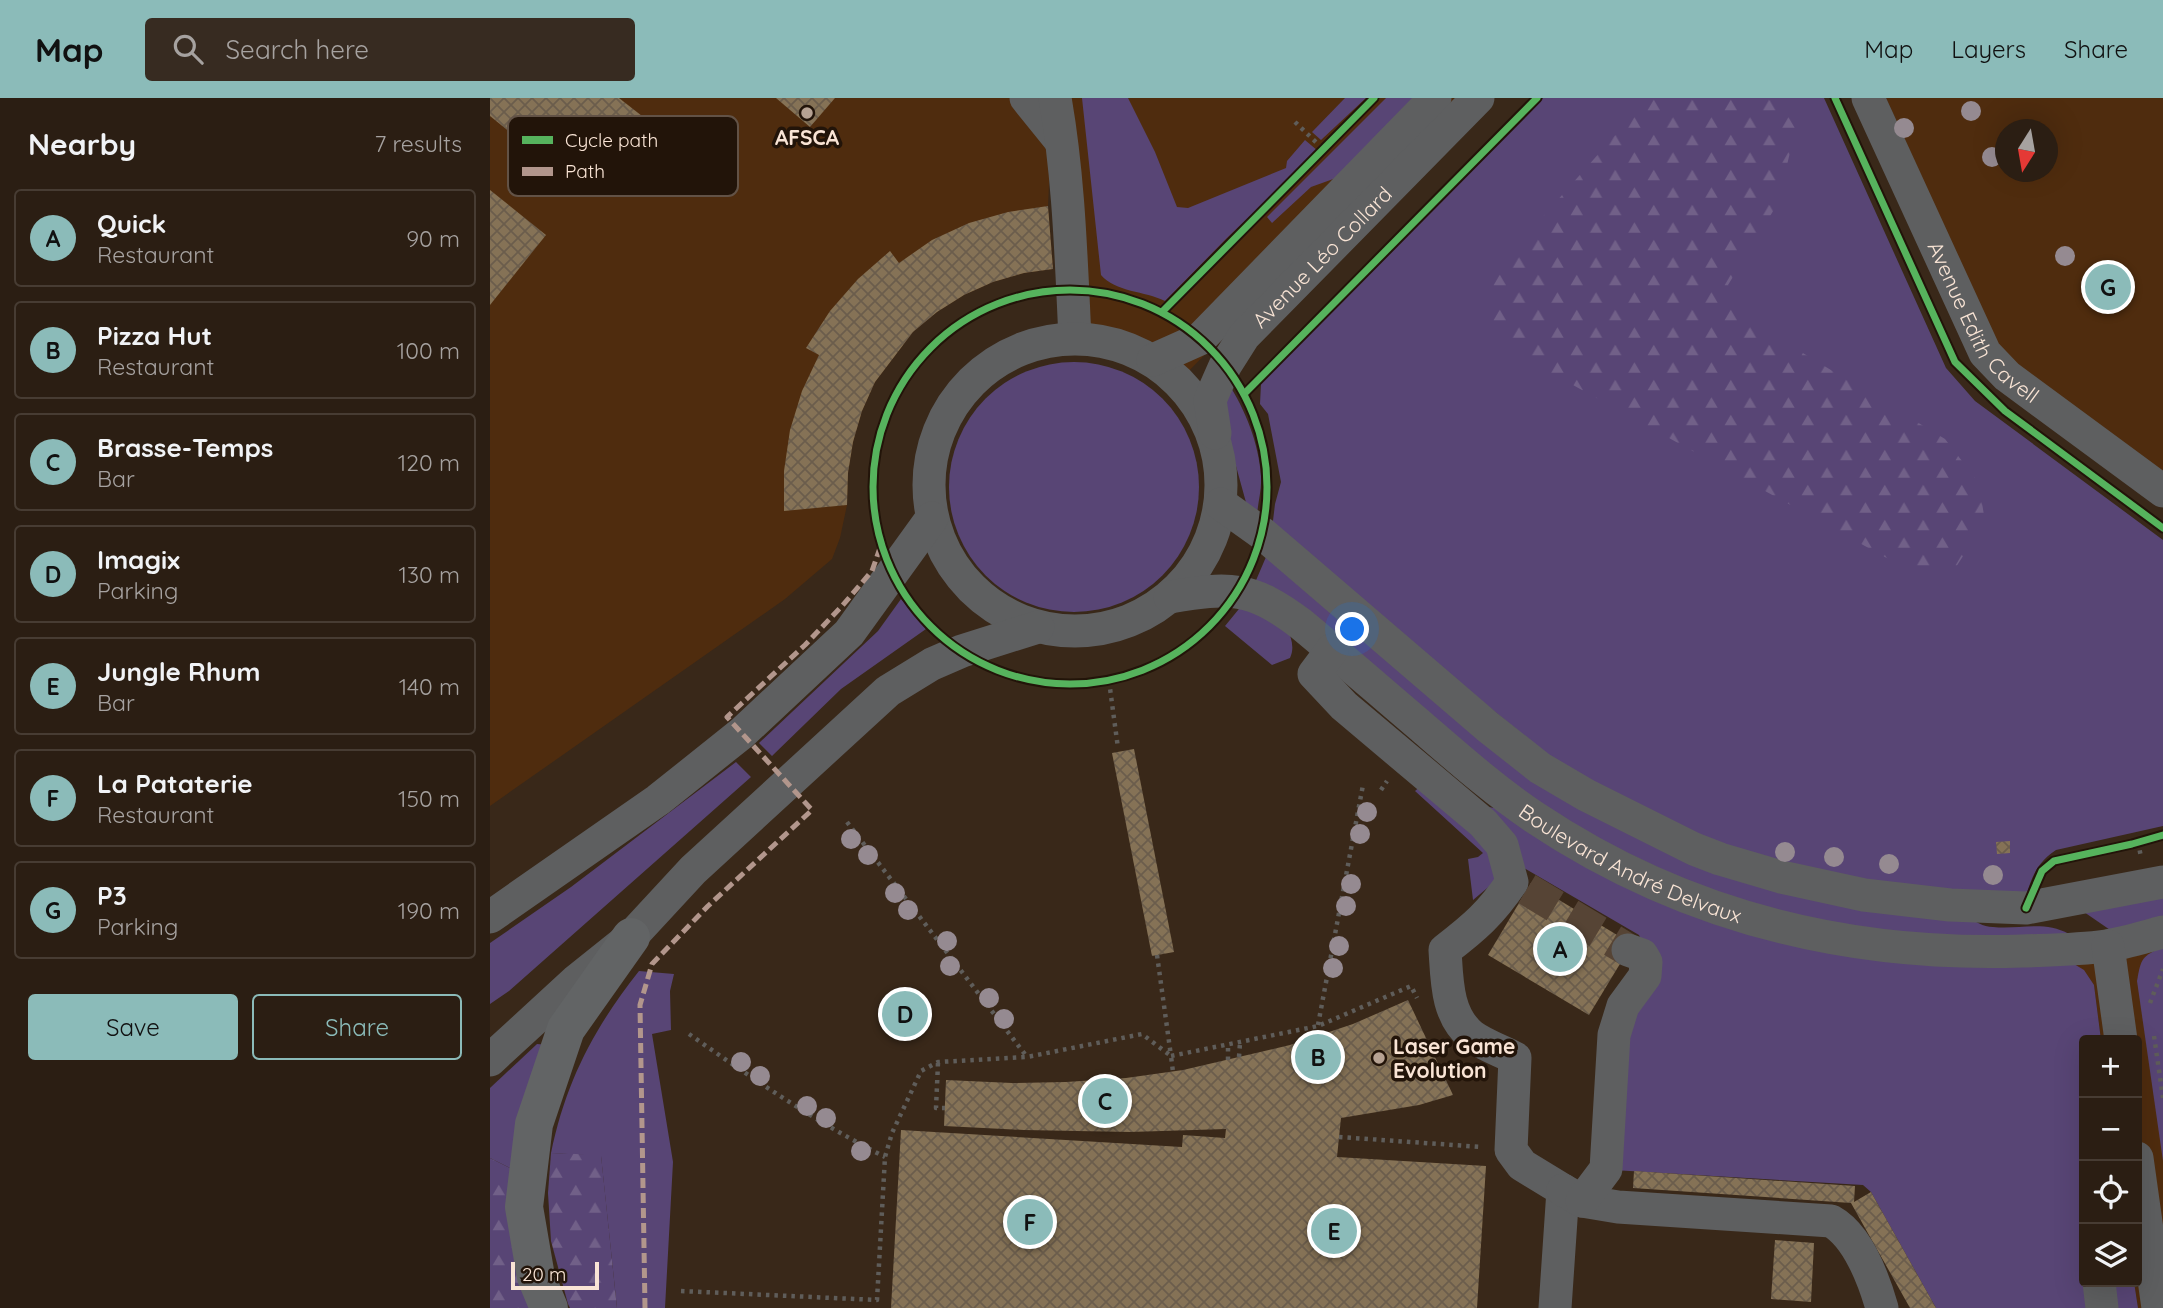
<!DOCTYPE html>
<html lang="en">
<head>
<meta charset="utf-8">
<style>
  body { margin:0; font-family:Quicksand,sans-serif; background:#372b21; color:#f1f3f6 }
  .controls { position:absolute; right:21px; bottom:21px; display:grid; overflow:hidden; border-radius:7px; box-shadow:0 7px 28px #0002 }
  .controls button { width:63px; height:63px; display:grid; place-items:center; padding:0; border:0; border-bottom:2px solid #473c33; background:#2b1e13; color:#f1f3f6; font:35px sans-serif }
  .compass { position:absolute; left:1505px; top:21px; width:63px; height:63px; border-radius:50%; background:#2b1e13; box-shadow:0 7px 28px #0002; rotate:191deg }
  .scale { position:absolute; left:21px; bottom:18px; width:88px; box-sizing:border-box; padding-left:7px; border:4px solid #f9e4d5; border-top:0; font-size:19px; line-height:24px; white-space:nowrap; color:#f9e4d5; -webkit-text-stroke:5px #221409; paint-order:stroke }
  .you { position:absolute; left:863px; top:532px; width:24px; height:24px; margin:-18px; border:5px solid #fff; border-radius:50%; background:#1a73e8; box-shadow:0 0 0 10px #1a73e833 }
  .badge { display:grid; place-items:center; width:46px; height:46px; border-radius:50%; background:#8bbbb9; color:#111; font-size:23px; font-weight:700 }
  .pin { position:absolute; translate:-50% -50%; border:4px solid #fff; box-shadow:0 2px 7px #0006 }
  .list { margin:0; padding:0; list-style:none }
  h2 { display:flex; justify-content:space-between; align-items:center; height:91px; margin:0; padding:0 28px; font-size:30px }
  h2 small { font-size:23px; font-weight:400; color:#a6a2a0 }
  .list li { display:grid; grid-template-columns:46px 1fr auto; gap:21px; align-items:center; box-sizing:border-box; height:98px; margin:0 14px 14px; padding:0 14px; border:2px solid #473c33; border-radius:7px }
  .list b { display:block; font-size:26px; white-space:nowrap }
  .list p { margin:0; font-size:23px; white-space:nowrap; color:#a6a2a0 }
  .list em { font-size:23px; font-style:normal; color:#a6a2a0 }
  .actions { display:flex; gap:14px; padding:21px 28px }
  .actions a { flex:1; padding:16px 0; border:2px solid #8bbbb9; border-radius:7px; text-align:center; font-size:24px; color:#8bbbb9 }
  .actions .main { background:#8bbbb9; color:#111 }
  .icon { flex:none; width:38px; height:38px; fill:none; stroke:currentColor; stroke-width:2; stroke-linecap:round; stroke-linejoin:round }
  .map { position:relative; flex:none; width:1673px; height:1210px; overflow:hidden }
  header { display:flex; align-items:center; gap:42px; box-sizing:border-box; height:98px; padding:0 35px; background:#8bbbb9; color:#111 }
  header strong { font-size:33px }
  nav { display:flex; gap:38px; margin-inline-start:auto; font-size:24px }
  .search { width:490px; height:63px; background:#372b21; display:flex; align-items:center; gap:18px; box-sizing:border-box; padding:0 24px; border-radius:7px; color:#a6a2a0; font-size:26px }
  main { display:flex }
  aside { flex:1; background:#2b1e13 }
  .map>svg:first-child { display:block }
</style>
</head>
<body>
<header>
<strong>Map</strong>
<div class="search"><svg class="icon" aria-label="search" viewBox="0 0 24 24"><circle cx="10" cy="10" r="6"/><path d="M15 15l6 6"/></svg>Search here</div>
<nav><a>Map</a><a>Layers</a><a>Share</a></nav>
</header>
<main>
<aside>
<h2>Nearby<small>7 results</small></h2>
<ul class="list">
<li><span class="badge">A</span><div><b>Quick</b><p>Restaurant</p></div><em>90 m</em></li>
<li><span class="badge">B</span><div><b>Pizza Hut</b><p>Restaurant</p></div><em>100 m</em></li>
<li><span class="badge">C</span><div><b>Brasse-Temps</b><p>Bar</p></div><em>120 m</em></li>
<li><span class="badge">D</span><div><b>Imagix</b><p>Parking</p></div><em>130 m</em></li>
<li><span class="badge">E</span><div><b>Jungle Rhum</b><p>Bar</p></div><em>140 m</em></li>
<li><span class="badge">F</span><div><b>La Pataterie</b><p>Restaurant</p></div><em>150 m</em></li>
<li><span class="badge">G</span><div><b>P3</b><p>Parking</p></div><em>190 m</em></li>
</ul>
<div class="actions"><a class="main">Save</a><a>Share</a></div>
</aside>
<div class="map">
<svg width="1673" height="1210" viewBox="0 0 1673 1210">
  <defs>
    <pattern id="forest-firs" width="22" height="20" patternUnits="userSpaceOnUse" patternTransform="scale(1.75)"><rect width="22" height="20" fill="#584575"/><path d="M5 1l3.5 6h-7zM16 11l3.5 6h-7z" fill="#716088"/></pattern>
    <pattern id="building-cross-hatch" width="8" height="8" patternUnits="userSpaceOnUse" patternTransform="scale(1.75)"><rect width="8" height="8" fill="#857256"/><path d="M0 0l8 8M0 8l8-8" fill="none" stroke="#6b5d4c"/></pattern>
  </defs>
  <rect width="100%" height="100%" fill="#392819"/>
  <g fill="#4f2c0e" fill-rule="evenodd">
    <path d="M0 0H554L561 45 558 108 563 171 534 175 503 184 474 197 447 214 423 234 385 284 372 313 363 344 358 375 357 407 350 440 342 461 295 501 0 708Z"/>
    <path d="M565 0H967L689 283 663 262 626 246 585 240Z"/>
    <path d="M1396 0H1673V373L1528 267 1508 248ZM1516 32H1558V74H1516Z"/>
    <path d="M1673 846V1210H1648L1644 1184H1647V942H1611L1604 887 1579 863Z"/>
  </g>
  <g fill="#584575">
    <path d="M592 0H638L665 54 687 109 698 110 796 70 797 63 815 42 828 53 737 140 675 203C655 193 625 194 611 177Z"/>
    <path d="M855 0H876L831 42 822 34Z"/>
    <path d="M896 0H931L846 80 821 89 782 125 777 119Z"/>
    <path d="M1053 0H1334L1456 270 1485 303 1673 442V728L1566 752C1548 764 1543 776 1537 795L1460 796 1295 772 1099 691 782 431 785 406 791 384 778 316 770 306 771 286 787 267Z"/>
    <circle cx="584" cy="389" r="125"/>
    <path d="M738 285C755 311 769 346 771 378 772 391 768 404 767 417L757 408 738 339 735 305Z"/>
    <path d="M779 452 1102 711 1477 819C1485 823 1493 829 1503 829 1529 832 1554 822 1579 836L1449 845 1255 811 1051 714 764 487Z"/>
    <path d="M411 501 436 531 351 591 282 658 269 645 388 533Z"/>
    <path d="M753 506 797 529C801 540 805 549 800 560L782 567 735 528Z"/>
    <path d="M246 664 261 679 19 893 0 906V845L81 789Z"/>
    <path d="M933 686 992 736 1008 781 983 802 978 761 988 759 993 755 925 693Z"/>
    <path d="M999 709 1009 711 1174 798 1579 863 1594 872 1604 887 1611 942H1594V1164L1598 1210H1446L1381 1094 1373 1087 1123 1072 1130 930 1159 860 1149 837 1027 766Z"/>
    <path d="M1673 790V825L1626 836 1594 814Z"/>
    <path d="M1673 849V1063L1647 883C1651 860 1652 858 1673 849Z"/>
    <path d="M149 873 184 876 180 893 181 932 162 936 183 1064 175 1210H127L111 1058 61 1055C76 983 104 930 149 873Z"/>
    <path d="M47 946 58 947 22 1071 0 1060V990Z"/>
    <path d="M1624 1184H1644L1648 1210H1628Z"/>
  </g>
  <g fill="url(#forest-firs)">
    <path d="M1158 0H1303L1306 29 1288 105 1238 187 1263 225 1455 341 1489 385 1495 424 1466 469 1433 480 1012 248 1000 219 994 180 1019 157Z"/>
    <path d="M61 1055 111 1057 127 1210H80L78 1206 61 1143 58 1095Z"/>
    <path d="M0 1060 22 1071 46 1210H0Z"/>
  </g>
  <g fill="url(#building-cross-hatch)">
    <path d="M0 0H129L152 18 92 93 0 18Z"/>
    <path d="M286 0H345L320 29Z"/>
    <path d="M0 92 56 137 0 207Z"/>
    <path d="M558 108 563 171 534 175 503 184 474 197 447 214 423 234 385 284 372 313 363 344 358 375 357 407 294 413V373L300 332 312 293 329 257 316 250 340 213 368 181 400 153 409 165 442 142 479 125 518 114Z"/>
    <path d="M644 651 684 854 662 858 622 655Z"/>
    <path d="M1520 743V755L1507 756 1506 744Z"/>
    <path d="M1041 785 1142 846 1099 917 998 857Z"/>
    <path d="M918 902 963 997 929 1007 851 1020 847 1059 996 1068 987 1210H401L411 1032 692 1049 693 1037 735 1040 736 1031 640 1034 534 1032 454 1028 456 982 522 985 576 984 636 980 693 972 800 947 863 926Z"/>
    <path d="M1144 1073 1365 1088 1364 1104 1381 1094 1446 1210H1420L1361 1105 1143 1090Z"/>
    <path d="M1285 1142 1324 1145 1321 1204 1281 1201Z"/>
  </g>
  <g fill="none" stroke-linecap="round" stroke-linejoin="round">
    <path stroke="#564435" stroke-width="33" stroke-dasharray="33 17" stroke-linecap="butt" d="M1037 791 1138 852"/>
    <g stroke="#5f5d5a" stroke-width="4.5" stroke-dasharray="3.5 5" stroke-linecap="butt">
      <path d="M805 24 833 51"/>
      <path d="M619 583 628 650"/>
      <path d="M891 692 897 683"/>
      <path d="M357 724 537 959"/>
      <path d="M1648 744 1651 759"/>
      <path d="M667 857 681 958 828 928 921 888 927 900"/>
      <path d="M1660 905 1673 871"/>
      <path d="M828 927 873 687"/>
      <path d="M199 936C263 981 326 1024 395 1059"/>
      <path d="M1664 938 1673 1000"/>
      <path d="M749 959 750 945"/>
      <path d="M738 962V947"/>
      <path d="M448 965 446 1010H455"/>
      <path d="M849 1039 992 1049"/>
      <path d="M191 1193 387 1202 395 1059 402 1035 431 973 448 964 537 959 652 936 681 958 683 974"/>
    </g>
    <g stroke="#5e5f60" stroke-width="33">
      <path d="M536 0 569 41"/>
      <path d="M565 0C579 80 581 159 585 240"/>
      <path id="s1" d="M1378 0 1495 255 1517 278 1673 393"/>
      <circle cx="585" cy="387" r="146"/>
      <path d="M663 262 710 241 945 0"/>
      <path id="s2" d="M725 335 720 302 735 268 754 238 988 0"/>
      <path d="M731 406 773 436 998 629 1050 670 1096 697 1204 751 1230 761 1291 779 1374 797 1460 807 1536 810 1673 784"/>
      <path id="s3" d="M680 499C740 489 761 488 811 526 852 560 892 595 932 629 969 661 1004 692 1044 719 1192 818 1355 859 1532 853 1560 852 1588 852 1616 848 1635 845 1654 839 1673 834"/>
      <path d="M842 552 824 576 854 608 993 725 1012 747 1022 784C1001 815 985 829 955 852 957 881 956 917 982 938 994 947 1012 953 1025 960L1021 1052 1032 1067 1073 1092 1065 1210"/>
      <path d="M0 819 168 702 252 635 359 535 442 420"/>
      <path d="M1618 848 1631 942"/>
      <path d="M0 962 86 883 141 839 203 772 398 593 442 566 472 553 548 529"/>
      <path d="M1647 1060 1668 1210"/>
      <path d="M1073 1092 1092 1103 1128 1109 1341 1123C1368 1138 1384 1182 1392 1210"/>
      <path d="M1092 1103 1116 1071 1124 937 1133 908 1155 878 1156 864 1152 857 1138 852"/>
      <path d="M1609 1184 1612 1210"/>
    </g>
    <path stroke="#626465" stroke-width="38" d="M59 1210 46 1179 34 1109 44 1026 76 931 141 839"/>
    <path stroke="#b2968c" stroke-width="5" stroke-dasharray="10 5" stroke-linecap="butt" d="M155 1210 150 907 162 866 218 808 322 712 237 619 315 547 352 508 382 473 391 447"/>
    <defs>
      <g id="cycleway">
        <path d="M1345 0 1465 264 1515 313 1673 430"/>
        <circle cx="580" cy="389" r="197"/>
        <path d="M672 214 884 0"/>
        <path d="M756 294 1047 0"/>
        <path d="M1536 810 1552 773 1564 763 1642 746 1673 737"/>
      </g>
    </defs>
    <use href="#cycleway" stroke="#221409" stroke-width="11"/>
    <use href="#cycleway" stroke="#56b35d" stroke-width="7"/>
  </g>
  <g fill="#958a91">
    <circle cx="1481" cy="13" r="10"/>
    <circle cx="1414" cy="30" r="10"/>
    <circle cx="1502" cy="59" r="10"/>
    <circle cx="1575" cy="158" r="10"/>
    <circle cx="877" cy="714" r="10"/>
    <circle cx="870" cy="736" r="10"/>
    <circle cx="361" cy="741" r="10"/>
    <circle cx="1295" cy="754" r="10"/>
    <circle cx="378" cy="757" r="10"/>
    <circle cx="1344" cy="759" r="10"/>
    <circle cx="1399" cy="766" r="10"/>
    <circle cx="1503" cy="777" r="10"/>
    <circle cx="861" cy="786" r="10"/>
    <circle cx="405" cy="795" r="10"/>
    <circle cx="856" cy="808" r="10"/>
    <circle cx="418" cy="812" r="10"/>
    <circle cx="457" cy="843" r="10"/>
    <circle cx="849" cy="848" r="10"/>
    <circle cx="460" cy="868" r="10"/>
    <circle cx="843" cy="870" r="10"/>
    <circle cx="499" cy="900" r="10"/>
    <circle cx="514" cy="921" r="10"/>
    <circle cx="251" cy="964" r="10"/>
    <circle cx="270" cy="978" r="10"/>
    <circle cx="317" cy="1008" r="10"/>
    <circle cx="336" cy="1020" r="10"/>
    <circle cx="371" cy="1053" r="10"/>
  </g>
  <g fill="#b6a293" stroke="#221409" stroke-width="2.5">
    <circle cx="317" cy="15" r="7"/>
    <circle cx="889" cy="960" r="7"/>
  </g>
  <g text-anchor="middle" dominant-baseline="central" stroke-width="7" stroke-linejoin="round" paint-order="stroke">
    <g font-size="21" font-weight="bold" fill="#f9e4d5" stroke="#221409">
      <text x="317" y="39">AFSCA</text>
      <text x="903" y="948" text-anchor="start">Laser Game<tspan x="903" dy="24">Evolution</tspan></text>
    </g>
    <g font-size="21" fill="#f9e4d5" stroke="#221409">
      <text stroke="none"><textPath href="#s2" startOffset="217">Avenue Léo Collard</textPath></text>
      <text stroke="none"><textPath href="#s1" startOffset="254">Avenue Edith Cavell</textPath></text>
      <text stroke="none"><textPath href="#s3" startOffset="550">Boulevard André Delvaux</textPath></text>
    </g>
  </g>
  <rect x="18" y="18" width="230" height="80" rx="10" fill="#221409" stroke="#625246" stroke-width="2"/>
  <rect x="32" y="38" width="31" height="8" fill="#56b35d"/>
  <rect x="32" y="69" width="31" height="9" fill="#b2968c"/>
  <g font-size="19" fill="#f9e4d5">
    <text x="75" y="49">Cycle path</text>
    <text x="75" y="80">Path</text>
  </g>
</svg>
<div class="controls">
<button>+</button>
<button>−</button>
<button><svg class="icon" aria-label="locate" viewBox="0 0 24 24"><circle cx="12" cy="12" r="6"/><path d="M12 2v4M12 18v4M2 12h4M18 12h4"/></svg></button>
<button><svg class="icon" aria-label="layers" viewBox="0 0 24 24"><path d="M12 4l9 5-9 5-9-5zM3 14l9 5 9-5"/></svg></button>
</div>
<svg class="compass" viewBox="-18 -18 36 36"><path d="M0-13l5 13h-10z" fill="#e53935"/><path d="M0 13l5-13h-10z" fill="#a6a2a0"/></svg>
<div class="scale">20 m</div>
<div class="you"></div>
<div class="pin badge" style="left:1070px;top:851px">A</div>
<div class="pin badge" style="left:828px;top:959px">B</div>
<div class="pin badge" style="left:615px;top:1003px">C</div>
<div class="pin badge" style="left:415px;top:916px">D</div>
<div class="pin badge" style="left:844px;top:1133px">E</div>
<div class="pin badge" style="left:540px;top:1124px">F</div>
<div class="pin badge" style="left:1618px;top:189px">G</div>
</div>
</main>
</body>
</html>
